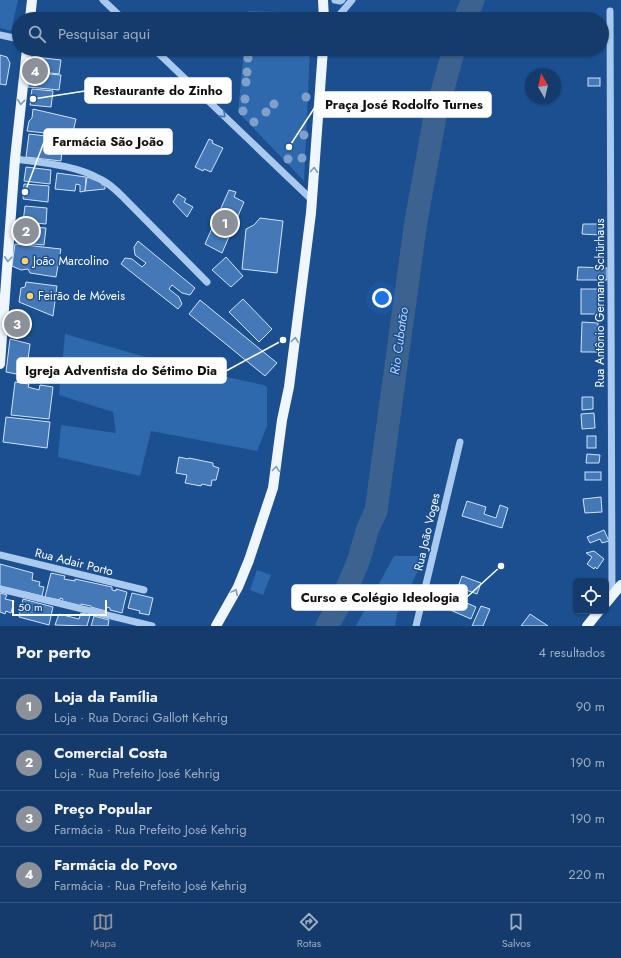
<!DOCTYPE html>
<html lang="pt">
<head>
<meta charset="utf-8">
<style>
  body { margin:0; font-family:Jost,sans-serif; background:#214673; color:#f1f3f6 }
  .controls { position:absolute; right:12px; bottom:12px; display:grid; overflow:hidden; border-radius:6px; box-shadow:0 1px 3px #0004 }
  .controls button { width:36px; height:36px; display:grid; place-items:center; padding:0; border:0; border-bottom:1px solid #33557e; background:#143b6b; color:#f1f3f6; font:20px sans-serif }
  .compass { position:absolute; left:525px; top:68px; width:36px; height:36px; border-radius:50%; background:#143b6b; box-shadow:0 1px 3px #0004; rotate:352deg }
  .scale { position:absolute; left:12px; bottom:10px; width:95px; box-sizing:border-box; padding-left:4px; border:2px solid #fff; border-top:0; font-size:11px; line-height:14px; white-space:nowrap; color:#fff; -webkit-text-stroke:3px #1b4f8f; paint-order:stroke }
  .you { position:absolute; left:382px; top:298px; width:14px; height:14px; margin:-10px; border:3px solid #fff; border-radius:50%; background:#1a73e8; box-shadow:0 0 0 6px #1a73e833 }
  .badge { display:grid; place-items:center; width:26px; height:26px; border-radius:50%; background:#8c9099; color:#fff; font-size:13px; font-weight:700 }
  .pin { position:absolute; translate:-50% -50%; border:2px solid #fff; box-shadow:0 1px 4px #0006 }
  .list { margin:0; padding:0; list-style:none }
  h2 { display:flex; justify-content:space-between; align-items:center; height:52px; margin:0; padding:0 16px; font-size:17px }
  h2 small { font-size:13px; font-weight:400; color:#9dadc1 }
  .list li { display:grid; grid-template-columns:26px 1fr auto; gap:12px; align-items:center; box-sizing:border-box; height:56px; padding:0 16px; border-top:1px solid #33557e }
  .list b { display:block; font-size:15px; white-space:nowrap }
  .list p { margin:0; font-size:13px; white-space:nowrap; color:#9dadc1 }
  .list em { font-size:13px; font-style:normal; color:#9dadc1 }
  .icon { flex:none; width:22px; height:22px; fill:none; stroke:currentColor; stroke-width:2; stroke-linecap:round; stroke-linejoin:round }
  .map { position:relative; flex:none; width:621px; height:626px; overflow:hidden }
  .search { position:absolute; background:#143b6b; box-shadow:0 1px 3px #0004; left:12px; right:12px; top:12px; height:44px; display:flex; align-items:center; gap:10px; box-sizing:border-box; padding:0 14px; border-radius:22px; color:#9dadc1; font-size:15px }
  .sheet { height:276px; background:#143b6b }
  nav { display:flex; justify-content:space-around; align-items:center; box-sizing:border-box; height:56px; border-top:1px solid #33557e; background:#143b6b; font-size:11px; color:#9dadc1 }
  nav a { display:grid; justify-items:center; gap:2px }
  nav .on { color:#8c9099 }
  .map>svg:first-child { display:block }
</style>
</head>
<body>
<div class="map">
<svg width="621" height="626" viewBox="0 0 621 626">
  <rect width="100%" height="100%" fill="#1b4f8f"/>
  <g fill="#2e69ad">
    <path d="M0 0H18L11 31 0 28Z"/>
    <path d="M248 11 312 13 311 19H247Z"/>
    <path d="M244 49H310L304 181 238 112Z"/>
    <path d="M65 334 184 368 264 385 267 387V426L257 451 151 431 140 476 58 457 61 425 116 433 113 412 59 395Z"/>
    <path d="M394 556H425L397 614 395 626H356Z"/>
    <path d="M257 570 271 575 263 595 250 590Z"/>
  </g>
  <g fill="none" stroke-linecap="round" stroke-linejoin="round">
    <g stroke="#3c6290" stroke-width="23">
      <path d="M465 19 473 0"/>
      <path d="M327 626 342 600 358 562 368 528 376 511 416 221 435 117 454 49"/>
    </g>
  </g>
  <g fill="#4478b7" stroke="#cfe3fa">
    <path d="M0 55 7 57 10 63 6 85 0 84Z"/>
    <path d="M35 57 61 60 59 74 34 71Z"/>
    <path d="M29 73 49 75V74L61 75 59 90 28 87Z"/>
    <rect x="588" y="78" width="12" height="8"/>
    <path d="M32 89 53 91 51 107 30 105Z"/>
    <path d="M33 109 76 119 72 136 27 131 29 121 32 118Z"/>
    <path d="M29 134 63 138 61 161 26 157Z"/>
    <path d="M209 139 213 141 212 143 223 148 211 172 204 169 203 171 195 167Z"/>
    <path d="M26 167 51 170 50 184 24 181Z"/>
    <path d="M57 173 86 177 85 191 80 192V185L76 184 75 191 55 189Z"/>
    <path d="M87 177 102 183V185H105V189L85 191Z"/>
    <path d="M24 184 49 186 48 202 23 199Z"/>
    <path d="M229 190 236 192 234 197 244 202 222 253 205 244Z"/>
    <path d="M178 194 186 199 184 202 193 207 187 217 173 202Z"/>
    <path d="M25 206 47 208 46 224 23 222Z"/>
    <path d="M260 218 283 221 277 273 242 269 246 229 254 225Z"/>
    <path d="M583 224H601L600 235 582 234Z"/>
    <path d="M23 226 46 228 44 245 22 243Z"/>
    <path d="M138 241 195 288 190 295 182 293 172 285 169 289 179 297 182 304 178 309 121 264 125 258 132 259 142 267 146 263 135 255 134 247Z"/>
    <path d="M15 244 61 249 56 277 30 273 28 269 21 270 12 266Z"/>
    <path d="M226 257 243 276 231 287 212 270Z"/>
    <path d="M578 267 607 268V280H577Z"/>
    <path d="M26 282 57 286 53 316 19 302 21 288 25 287Z"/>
    <rect x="581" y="289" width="19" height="25"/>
    <path d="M243 299 272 329 259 342 229 312Z"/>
    <path d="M200 300 277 363 265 376 189 314Z"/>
    <path d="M582 322 598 323V352H581Z"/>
    <path d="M10 339 30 344 28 359 50 363 48 380 6 372Z"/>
    <path d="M15 382 29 384 28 387 39 390 40 385 53 387 49 419 11 415Z"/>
    <path d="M582 397H593V409L582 410Z"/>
    <path d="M594 413 595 428 582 429 581 414Z"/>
    <path d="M6 417 50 422 47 448 3 442Z"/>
    <rect x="587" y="436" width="9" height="12"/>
    <path d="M587 454 600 455 599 463H586Z"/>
    <path d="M179 457 188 459 189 458 213 463V466L219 468 216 480H212L211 486 202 484 201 486 185 483 187 475 176 473Z"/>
    <rect x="585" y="472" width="16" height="8"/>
    <path d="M601 497 602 512 585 513 583 499Z"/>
    <path d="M467 501 486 507 484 514 496 518 500 505 508 508 502 528 462 516Z"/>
    <path d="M604 530 609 541 602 543 600 539 590 543 587 537Z"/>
    <path d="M594 551 604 559 597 569 595 567 594 569 587 564 592 557 586 553Z"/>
    <path d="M0 564 33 573 32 580 40 582 39 586 44 587 42 596 0 586Z"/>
    <path d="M51 573 65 576 64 579 75 581V579L112 587V590L116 591V589L127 592 122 613 110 610V608L107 607 106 611 91 607V606L81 604V606L62 601 63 599 60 598V600L45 597Z"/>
    <path d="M462 576 481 583 477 594 458 587Z"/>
    <path d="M0 593 7 595 5 599 14 601 11 613 6 611 5 614 0 612Z"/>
    <path d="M132 593 153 598 149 615 139 613 140 611 128 608Z"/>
    <path d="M453 597 476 607 471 619 448 609Z"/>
    <path d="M23 599 53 607 49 625 19 617Z"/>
    <path d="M481 606 490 609 483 626H472Z"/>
    <path d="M81 613 90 615 87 626 55 625 59 614 79 619Z"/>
    <path d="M530 614 548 626H521Z"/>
    <path d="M94 616 109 620 108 626H91Z"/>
  </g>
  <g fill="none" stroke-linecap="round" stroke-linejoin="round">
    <g stroke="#a9c9ee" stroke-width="7">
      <path d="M103 0 123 19"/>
      <path d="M335 0 340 1 342 0"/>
      <path d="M610 11 612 596"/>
      <path d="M336 19 352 0"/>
      <path d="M0 35 19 39"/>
      <path d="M154 49 312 200"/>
      <path d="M15 159C43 163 75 165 100 179 108 183 115 189 122 196L207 282"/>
      <path d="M0 555 144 590"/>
      <path d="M0 589 152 626"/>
      <path d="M416 626 460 442"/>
    </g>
    <g stroke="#f0f6ff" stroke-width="10">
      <path d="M323 0 324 19"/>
      <path d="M30 19 32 0"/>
      <path d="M0 364 15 159 27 49"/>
      <path d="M606 603 621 585"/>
      <path d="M216 626 238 587 249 560 273 488 282 420 289 387 311 213 323 49"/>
      <path d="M587 626 599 611"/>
    </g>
  </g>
  <g fill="#7ea0ca">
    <circle cx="248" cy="58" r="4.5"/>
    <circle cx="247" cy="72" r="4.5"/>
    <circle cx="246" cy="82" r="4.5"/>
    <circle cx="306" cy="97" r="4.5"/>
    <circle cx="245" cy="99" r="4.5"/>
    <circle cx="274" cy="104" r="4.5"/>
    <circle cx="243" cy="111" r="4.5"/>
    <circle cx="266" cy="112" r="4.5"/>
    <circle cx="254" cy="122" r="4.5"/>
    <circle cx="304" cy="135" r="4.5"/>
    <circle cx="302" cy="158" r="4.5"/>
    <circle cx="288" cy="159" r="4.5"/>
  </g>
  <defs><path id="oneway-chevron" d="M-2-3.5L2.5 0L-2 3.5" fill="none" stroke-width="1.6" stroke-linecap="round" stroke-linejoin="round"/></defs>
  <g stroke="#7b9ac1">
    <use href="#oneway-chevron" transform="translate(21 102) rotate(96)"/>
    <use href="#oneway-chevron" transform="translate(314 170) rotate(-86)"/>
    <use href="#oneway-chevron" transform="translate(8 259) rotate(94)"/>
    <use href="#oneway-chevron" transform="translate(295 340) rotate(-83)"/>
    <use href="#oneway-chevron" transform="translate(276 469) rotate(-82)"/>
    <use href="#oneway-chevron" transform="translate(235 592) rotate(-62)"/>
  </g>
  <use stroke="#4674ac" href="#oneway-chevron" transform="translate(223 115) rotate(44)"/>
  <g fill="#ffd166" stroke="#1b4f8f" stroke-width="1.5">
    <circle cx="25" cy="261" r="4"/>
    <circle cx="30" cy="296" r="4"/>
  </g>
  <g text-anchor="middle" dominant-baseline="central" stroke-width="3" stroke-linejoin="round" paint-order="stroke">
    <g font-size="12" fill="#fff" stroke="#1b4f8f" text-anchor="start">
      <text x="33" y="261">João Marcolino</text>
      <text x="38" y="296">Feirão de Móveis</text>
    </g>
    <g font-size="12" fill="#fff" stroke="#1b4f8f">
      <text transform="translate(600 303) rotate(-90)">Rua Antônio Germano Schürhaus</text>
      <text transform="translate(427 532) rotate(-77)">Rua João Voges</text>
      <text transform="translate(74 562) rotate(14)">Rua Adair Porto</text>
    </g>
    <g font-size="13" font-style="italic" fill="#b5d3f5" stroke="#1b4f8f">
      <text transform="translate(399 341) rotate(-82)">Rio Cubatão</text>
    </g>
  </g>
  <path fill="none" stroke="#fff" stroke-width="1.5" d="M33 99L85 91M289 147L317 104M25 192L44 142M283 340L226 371M501 566L467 597"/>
  <g fill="#fff" stroke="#1b4f8f" stroke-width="1.5">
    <circle cx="33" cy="99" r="4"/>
    <circle cx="289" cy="147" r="4"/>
    <circle cx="25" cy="192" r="4"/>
    <circle cx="283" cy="340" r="4"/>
    <circle cx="501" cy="566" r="4"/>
  </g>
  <g fill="#fff" stroke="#fff" stroke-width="1.5">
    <rect x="85" y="78" width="146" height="25" rx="4"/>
    <rect x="317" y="92" width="174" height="25" rx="4"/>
    <rect x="44" y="129" width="128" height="25" rx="4"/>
    <rect x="17" y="358" width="209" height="25" rx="4"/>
    <rect x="292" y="585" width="175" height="25" rx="4"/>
  </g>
  <g font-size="13" text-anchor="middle" font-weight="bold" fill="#111">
    <text x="158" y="95">Restaurante do Zinho</text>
    <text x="404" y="109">Praça José Rodolfo Turnes</text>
    <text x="108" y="146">Farmácia São João</text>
    <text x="121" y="375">Igreja Adventista do Sétimo Dia</text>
    <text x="380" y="602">Curso e Colégio Ideologia</text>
  </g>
</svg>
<div class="controls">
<button><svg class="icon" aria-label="locate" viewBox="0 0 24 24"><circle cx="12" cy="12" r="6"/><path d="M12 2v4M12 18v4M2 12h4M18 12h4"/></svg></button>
</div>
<svg class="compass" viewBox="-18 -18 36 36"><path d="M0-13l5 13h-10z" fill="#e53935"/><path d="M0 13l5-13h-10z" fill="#9dadc1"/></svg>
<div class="scale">50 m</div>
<div class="you"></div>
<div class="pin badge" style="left:225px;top:223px">1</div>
<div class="pin badge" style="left:26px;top:231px">2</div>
<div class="pin badge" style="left:17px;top:324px">3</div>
<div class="pin badge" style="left:35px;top:71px">4</div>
<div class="search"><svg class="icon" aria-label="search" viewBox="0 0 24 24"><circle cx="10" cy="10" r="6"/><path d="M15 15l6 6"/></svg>Pesquisar aqui</div>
</div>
<section class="sheet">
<h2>Por perto<small>4 resultados</small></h2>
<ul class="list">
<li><span class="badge">1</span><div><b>Loja da Família</b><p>Loja · Rua Doraci Gallott Kehrig</p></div><em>90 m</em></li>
<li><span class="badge">2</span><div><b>Comercial Costa</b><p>Loja · Rua Prefeito José Kehrig</p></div><em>190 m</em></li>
<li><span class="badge">3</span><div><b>Preço Popular</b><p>Farmácia · Rua Prefeito José Kehrig</p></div><em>190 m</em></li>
<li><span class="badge">4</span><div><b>Farmácia do Povo</b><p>Farmácia · Rua Prefeito José Kehrig</p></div><em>220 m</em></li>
</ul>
</section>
<nav>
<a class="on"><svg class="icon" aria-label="map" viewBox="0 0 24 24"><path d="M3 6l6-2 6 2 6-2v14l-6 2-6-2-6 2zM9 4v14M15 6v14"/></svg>Mapa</a>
<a><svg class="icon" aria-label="directions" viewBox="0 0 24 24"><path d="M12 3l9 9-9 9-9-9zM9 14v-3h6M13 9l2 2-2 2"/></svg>Rotas</a>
<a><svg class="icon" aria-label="saved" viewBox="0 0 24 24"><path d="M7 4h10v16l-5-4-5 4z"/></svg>Salvos</a>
</nav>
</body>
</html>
